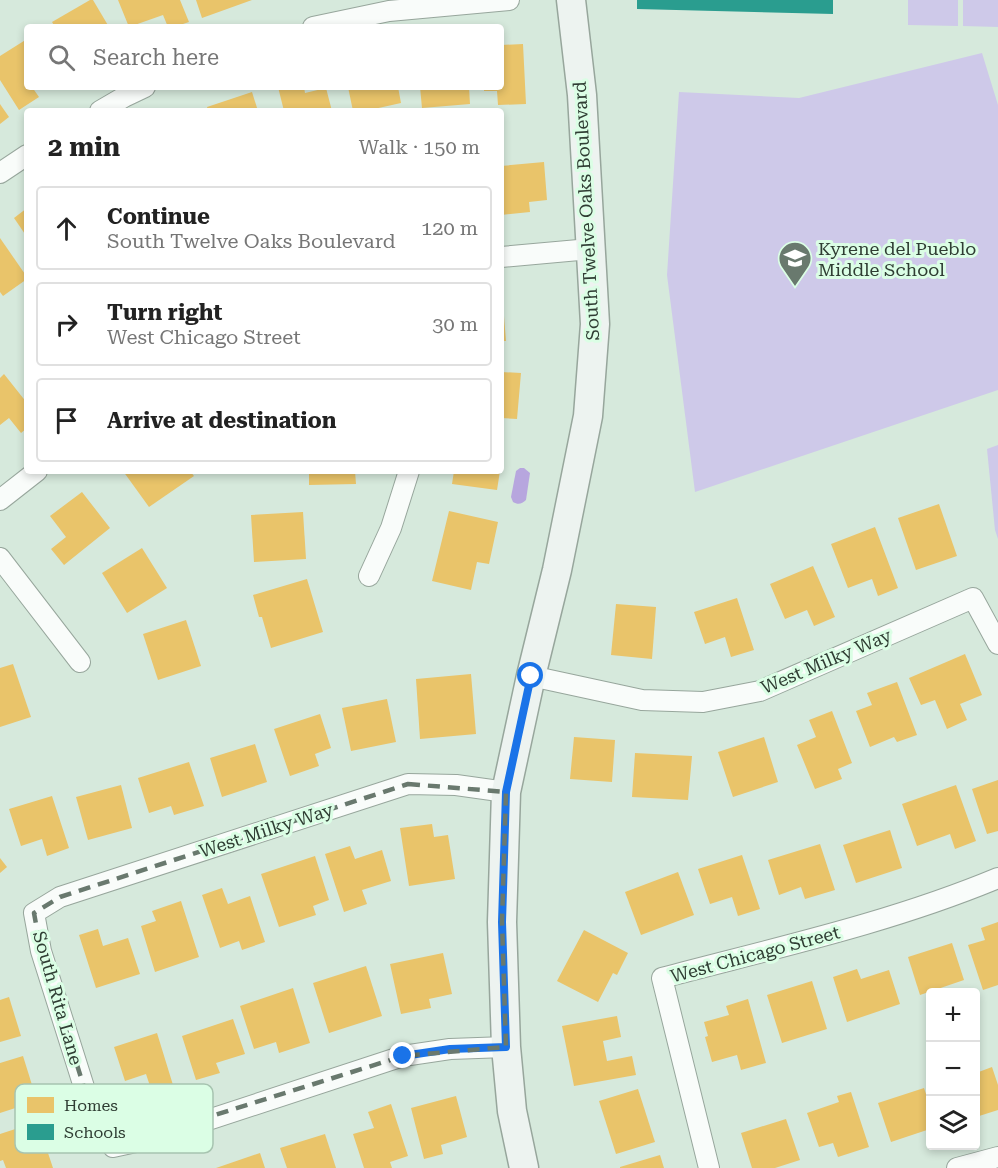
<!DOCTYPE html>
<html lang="en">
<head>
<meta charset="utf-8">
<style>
  body { margin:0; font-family:"Roboto Serif",serif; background:#f6f6f6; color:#222 }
  .controls { position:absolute; right:18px; bottom:18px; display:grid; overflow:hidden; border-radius:6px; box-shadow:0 3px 9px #0003 }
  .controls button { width:54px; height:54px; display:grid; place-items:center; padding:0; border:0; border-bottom:2px solid #e0e0e0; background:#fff; color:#222; font:30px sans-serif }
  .stop { position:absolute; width:18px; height:18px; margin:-14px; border:4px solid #1a73e8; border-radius:50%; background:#fff }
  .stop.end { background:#1a73e8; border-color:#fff; box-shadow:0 2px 6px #0008 }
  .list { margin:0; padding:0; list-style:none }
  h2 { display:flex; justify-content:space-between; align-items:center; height:78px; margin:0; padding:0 24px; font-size:26px }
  h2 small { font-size:20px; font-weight:400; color:#767676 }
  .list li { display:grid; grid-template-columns:39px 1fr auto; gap:18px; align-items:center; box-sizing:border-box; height:84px; margin:0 12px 12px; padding:0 12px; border:2px solid #e0e0e0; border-radius:6px }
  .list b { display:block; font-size:22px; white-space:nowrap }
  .list p { margin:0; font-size:20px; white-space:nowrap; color:#767676 }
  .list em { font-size:20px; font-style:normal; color:#767676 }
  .icon { flex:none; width:33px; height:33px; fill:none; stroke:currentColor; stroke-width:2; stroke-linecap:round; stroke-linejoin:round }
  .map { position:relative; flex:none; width:998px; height:1168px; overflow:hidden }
  .search { position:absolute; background:#fff; box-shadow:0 3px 9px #0003; left:24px; top:24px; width:480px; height:66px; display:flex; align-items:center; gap:15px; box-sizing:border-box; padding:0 21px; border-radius:6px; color:#767676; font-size:22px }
  .panel { position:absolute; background:#fff; box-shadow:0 3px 9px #0003; left:24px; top:108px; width:480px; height:366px; border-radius:6px }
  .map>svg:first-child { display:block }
</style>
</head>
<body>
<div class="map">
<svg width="998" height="1168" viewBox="0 0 998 1168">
  <rect width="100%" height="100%" fill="#d6e9dc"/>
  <g fill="#cec9e9">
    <path d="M908 0H958V26L908 25Z"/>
    <path d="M963 0H998V27L963 26Z"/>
    <path d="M982 53 998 105V390L695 492 667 275 679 92 799 98Z"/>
    <path d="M998 445V539L995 530 987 449Z"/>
  </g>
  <path fill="#b7a6de" d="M520 468H524L530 473 526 500C522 504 518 505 513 502L511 497 516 471Z"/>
  <g fill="#e9c46a">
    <path d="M90 0H93L109 27H55L52 22Z"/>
    <path d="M118 0H180L189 22 174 27H168L163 15 129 27Z"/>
    <path d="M196 0H252L202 18Z"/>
    <path d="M27 39V87H32L39 97 19 110 0 80V56Z"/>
    <path d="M523 44 526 104 498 105 497 91H484V87H501V45Z"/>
    <path d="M278 87H304L305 93 326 88 332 111H284Z"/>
    <path d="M348 87H398L401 103 365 111H353Z"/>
    <path d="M420 87H469L470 104 422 108Z"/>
    <path d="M252 92 258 111H208L207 107Z"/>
    <path d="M0 104 9 117 0 124Z"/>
    <path d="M544 162 547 200 529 202 530 212 501 215V166Z"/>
    <path d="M27 208V237L14 218Z"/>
    <path d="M0 238 27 277V279L3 296 0 292Z"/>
    <path d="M501 304H503L506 341H501Z"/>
    <path d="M501 372 521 373 517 419 501 418Z"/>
    <path d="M4 374 27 403V428L21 433 9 418 0 425V378Z"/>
    <path d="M123 471H190L194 476 149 507Z"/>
    <path d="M309 471H355L356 484 309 485Z"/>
    <path d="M454 471H500L497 490 452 484Z"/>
    <path d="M82 492 110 528 64 565 51 549 66 537 50 516Z"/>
    <path d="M939 504 957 556 916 570 898 518Z"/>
    <path d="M449 511 498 522 489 564 477 562 471 590 432 581Z"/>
    <path d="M303 512 306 559 254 562 251 515Z"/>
    <path d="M875 527 898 588 878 596 872 579 848 588 831 544Z"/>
    <path d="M142 548 167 588 127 613 102 573Z"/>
    <path d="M813 566 835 617 814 626 807 610 785 619 770 584Z"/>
    <path d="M307 579 323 632 271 648 262 617H259L253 595Z"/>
    <path d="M737 598 754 650 731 657 725 637 705 644 694 612Z"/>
    <path d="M616 604 656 607 652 659 611 655Z"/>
    <path d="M186 620 201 666 158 680 143 634Z"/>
    <path d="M965 654 982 695 960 704 967 720 947 729 935 700 921 705 909 678Z"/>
    <path d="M13 664 31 717 0 727V668Z"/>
    <path d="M471 674 476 734 420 739 416 679Z"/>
    <path d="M897 682 917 735 897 742 894 737 870 747 856 711 872 705 867 693Z"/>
    <path d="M387 699 396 742 351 751 342 708Z"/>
    <path d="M832 711 852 763 838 769 842 779 815 789 797 745 816 737 809 720Z"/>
    <path d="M320 714 331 748 315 754 319 766 290 776 274 729Z"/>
    <path d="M574 737 615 740 612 782 570 779Z"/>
    <path d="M764 737 778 782 733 797 718 752Z"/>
    <path d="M255 744 267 782 222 797 210 758Z"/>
    <path d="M635 753 692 756 688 800 632 797Z"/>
    <path d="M189 762 204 806 174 815 171 806 149 813 138 778Z"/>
    <path d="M998 780V831L987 834 972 789Z"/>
    <path d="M121 785 132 828 88 840 76 797Z"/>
    <path d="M956 785 976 841 955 849 950 834 917 846 902 804Z"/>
    <path d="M52 796 69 848 47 856 42 839 21 846 9 809Z"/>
    <path d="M432 824 434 837 448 835 455 879 409 886 400 828Z"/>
    <path d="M890 830 902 868 856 883 843 845Z"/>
    <path d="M820 844 835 890 805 899 801 887 779 895 768 860Z"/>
    <path d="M350 846 355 859 382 850 391 881 362 890 367 904 344 912 325 854Z"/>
    <path d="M742 855 760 909 738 916 732 897 710 904 698 869Z"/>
    <path d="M315 856 329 900 313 906 316 915 279 927 261 874Z"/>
    <path d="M0 858 7 867 0 873Z"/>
    <path d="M678 872 694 915 641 935 625 892Z"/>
    <path d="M222 888 228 904 250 896 265 942 242 950 239 941 220 948 202 895Z"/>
    <path d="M181 901 199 957 155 972 141 926 156 921 152 911Z"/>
    <path d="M998 922V985L983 990 968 945 985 940 981 928Z"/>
    <path d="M98 929 103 946 128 938 140 974 96 988 79 935Z"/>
    <path d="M584 930 628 953 617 975 613 973 598 1002 557 981Z"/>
    <path d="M952 943 964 980 920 995 908 957Z"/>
    <path d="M443 953 452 994 429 999 431 1008 401 1014 390 964Z"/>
    <path d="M366 966 382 1016 329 1033 313 983Z"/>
    <path d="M857 969 861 979 889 970 900 1004 847 1022 833 977Z"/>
    <path d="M812 981 827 1029 782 1043 767 995Z"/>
    <path d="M293 988 310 1043 279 1053 276 1042 254 1049 240 1006Z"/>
    <path d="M9 997 21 1036 0 1042V1000Z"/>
    <path d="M748 999 766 1063 741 1070 737 1055 712 1062 705 1037 708 1036 704 1022 729 1015 726 1006Z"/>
    <path d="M617 1016 621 1037 603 1041 607 1061 632 1056 636 1075 574 1086 562 1026Z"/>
    <path d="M233 1019 245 1054 216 1063 220 1073 196 1080 182 1036Z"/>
    <path d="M157 1033 173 1085 152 1092 146 1074 125 1081 114 1047Z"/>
    <path d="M23 1056 37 1101 0 1113V1063Z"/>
    <path d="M992 1067 998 1085V1110L976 1117V1073Z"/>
    <path d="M924 1088 930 1106V1129L891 1142 878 1103Z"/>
    <path d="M638 1089 655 1142 616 1154 599 1101Z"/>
    <path d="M851 1092 869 1147 838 1157 833 1143 819 1147 807 1113 839 1102 837 1096Z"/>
    <path d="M456 1096 467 1137 441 1145 443 1154 424 1159 411 1108Z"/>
    <path d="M391 1104 408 1156 390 1162 392 1168H364L353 1134 374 1128 368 1112Z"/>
    <path d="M46 1119 53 1142 45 1144 53 1168H6L3 1160 0 1161V1134Z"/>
    <path d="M786 1119 800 1160 775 1168H752L741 1133Z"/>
    <path d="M325 1134 336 1168H287L280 1148Z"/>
    <path d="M260 1153 265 1168H216Z"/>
    <path d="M660 1155 664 1168H620V1167Z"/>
  </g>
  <path fill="#2a9d8f" d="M637 0H833V14L637 9Z"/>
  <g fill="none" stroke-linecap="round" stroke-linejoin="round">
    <defs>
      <g id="street">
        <path d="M313 27 389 11 509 0"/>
        <path d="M100 111 124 97 145 87"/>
        <path d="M0 173 27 155"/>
        <path d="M501 257 590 249"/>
        <path d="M0 500 37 471"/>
        <path d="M0 558 80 662"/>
        <path d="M369 576 391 528 409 471"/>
        <path d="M531 676 642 700 703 702 760 691 973 598 998 644"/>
        <path d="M506 1047 450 1049 403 1056 150 1139 113 1147 96 1125 41 951 34 913 60 897 408 784 456 785 506 792"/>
        <path d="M709 1168 662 978C775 948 890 923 998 878"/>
        <path d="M957 1168 998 1157"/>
      </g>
      <path id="secondary" d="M524 1168 512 1111 506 1047 502 922 506 792 531 676 557 570 588 416 595 324 582 95 571 0"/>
    </defs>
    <use href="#street" stroke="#97a69c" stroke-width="22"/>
    <use href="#secondary" stroke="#97a69c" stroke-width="31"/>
    <use href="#street" stroke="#f9fcfa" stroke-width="20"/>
    <use href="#secondary" stroke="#edf3f0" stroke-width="28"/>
  </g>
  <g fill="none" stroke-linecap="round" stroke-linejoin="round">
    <path stroke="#1a73e8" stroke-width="8" d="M403 1056 450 1049 506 1047 502 922 506 792 531 676"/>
  </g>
  <path fill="none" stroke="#69796e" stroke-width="4.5" stroke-dasharray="12 8" stroke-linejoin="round" d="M408 784 506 792 502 922 506 1047 403 1056 113 1147 96 1125 41 951 34 913 60 897Z"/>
  <defs>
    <symbol id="school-pin" viewBox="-11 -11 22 30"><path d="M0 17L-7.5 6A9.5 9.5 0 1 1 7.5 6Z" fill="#69796e" stroke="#dbfee5"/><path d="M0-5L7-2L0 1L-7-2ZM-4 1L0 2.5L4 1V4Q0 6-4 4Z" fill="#fff"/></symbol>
  </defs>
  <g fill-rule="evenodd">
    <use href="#school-pin" x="776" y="239" width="38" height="52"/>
  </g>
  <g text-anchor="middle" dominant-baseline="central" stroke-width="6" stroke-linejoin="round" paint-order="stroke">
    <g font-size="18" fill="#2f3d33" stroke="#dbfee5">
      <text transform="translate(586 211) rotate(-93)">South Twelve Oaks Boulevard</text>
      <text transform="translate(826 661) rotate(-23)">West Milky Way</text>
      <text transform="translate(266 830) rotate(-18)">West Milky Way</text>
      <text transform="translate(755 954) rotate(-15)">West Chicago Street</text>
      <text transform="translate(58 998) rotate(74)">South Rita Lane</text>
    </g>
    <g font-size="18" fill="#2f3d33" stroke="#dbfee5" text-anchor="start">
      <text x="818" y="248">Kyrene del Pueblo<tspan x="818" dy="21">Middle School</tspan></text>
    </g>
  </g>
  <rect x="15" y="1084" width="198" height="69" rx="9" fill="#dbfee5" stroke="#a7c4b0" stroke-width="1.5"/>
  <rect x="27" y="1097" width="27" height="16" fill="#e9c46a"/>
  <rect x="27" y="1124" width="27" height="16" fill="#2a9d8f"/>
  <g font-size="16" fill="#2f3d33">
    <text x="64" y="1111">Homes</text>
    <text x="64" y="1138">Schools</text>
  </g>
</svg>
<div class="controls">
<button>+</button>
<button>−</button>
<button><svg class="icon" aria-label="layers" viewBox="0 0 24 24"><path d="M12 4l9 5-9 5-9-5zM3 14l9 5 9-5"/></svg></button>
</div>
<div class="stop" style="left:531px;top:676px"></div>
<div class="stop end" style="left:403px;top:1056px"></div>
<div class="search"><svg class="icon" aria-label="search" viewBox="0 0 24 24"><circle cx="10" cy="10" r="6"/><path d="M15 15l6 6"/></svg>Search here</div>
<section class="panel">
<h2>2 min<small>Walk · 150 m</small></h2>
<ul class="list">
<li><svg class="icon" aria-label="ahead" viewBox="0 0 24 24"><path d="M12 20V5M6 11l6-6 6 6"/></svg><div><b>Continue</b><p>South Twelve Oaks Boulevard</p></div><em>120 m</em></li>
<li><svg class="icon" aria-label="right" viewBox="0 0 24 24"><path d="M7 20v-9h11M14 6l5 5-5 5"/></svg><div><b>Turn right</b><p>West Chicago Street</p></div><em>30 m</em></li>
<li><svg class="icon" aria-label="arrive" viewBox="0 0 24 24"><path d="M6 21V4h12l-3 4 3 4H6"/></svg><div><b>Arrive at destination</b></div></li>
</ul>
</section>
</div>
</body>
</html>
